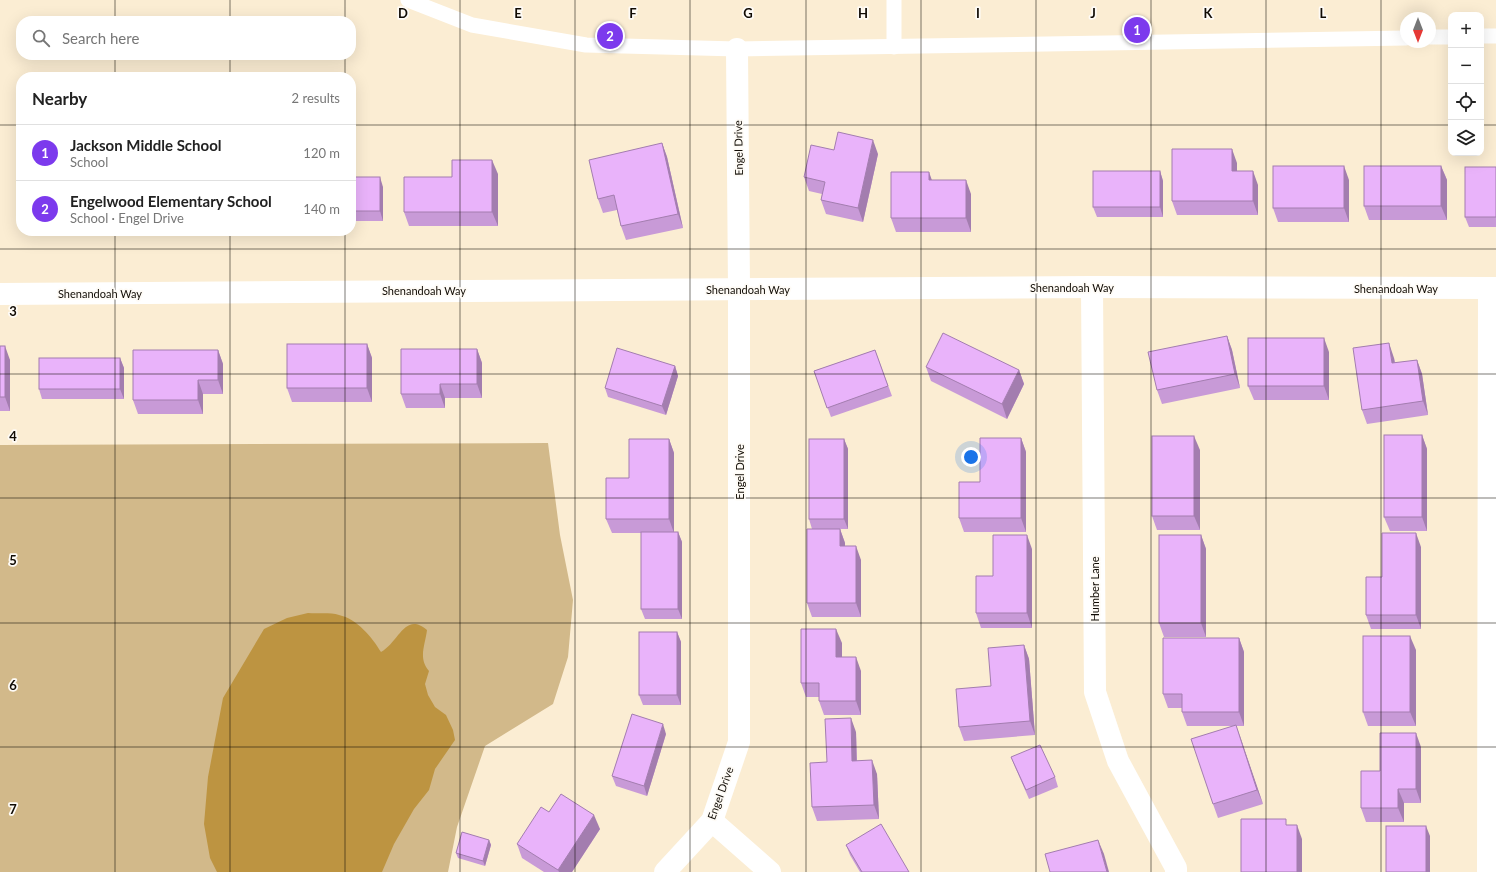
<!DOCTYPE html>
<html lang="en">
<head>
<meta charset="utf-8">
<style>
  body { margin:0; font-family:Lato,sans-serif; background:#f2f2f2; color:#222 }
  .controls { position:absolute; right:12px; top:12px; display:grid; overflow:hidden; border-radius:8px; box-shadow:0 4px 16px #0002 }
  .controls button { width:36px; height:36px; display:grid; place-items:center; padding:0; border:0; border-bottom:1px solid #e0e0e0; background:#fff; color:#222; font:20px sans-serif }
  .compass { position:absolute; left:1400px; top:12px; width:36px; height:36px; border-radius:50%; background:#fff; box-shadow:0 4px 16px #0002; rotate:180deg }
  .you { position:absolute; left:971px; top:457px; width:14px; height:14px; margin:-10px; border:3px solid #fff; border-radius:50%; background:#1a73e8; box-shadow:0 0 0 6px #1a73e833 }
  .badge { display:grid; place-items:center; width:26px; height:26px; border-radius:50%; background:#7c3aed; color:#fff; font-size:13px; font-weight:700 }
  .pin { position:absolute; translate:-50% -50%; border:2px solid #fff; box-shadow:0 1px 4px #0006 }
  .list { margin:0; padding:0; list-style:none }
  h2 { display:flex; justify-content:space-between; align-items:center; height:52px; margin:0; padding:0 16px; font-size:17px }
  h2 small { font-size:13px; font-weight:400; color:#767676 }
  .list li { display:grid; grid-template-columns:26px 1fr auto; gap:12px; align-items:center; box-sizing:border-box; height:56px; padding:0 16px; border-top:1px solid #e0e0e0 }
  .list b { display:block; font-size:15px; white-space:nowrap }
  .list p { margin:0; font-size:13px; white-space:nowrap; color:#767676 }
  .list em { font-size:13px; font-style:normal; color:#767676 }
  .icon { flex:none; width:22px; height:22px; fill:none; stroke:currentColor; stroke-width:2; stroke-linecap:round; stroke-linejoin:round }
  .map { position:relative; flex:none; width:1496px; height:872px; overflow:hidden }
  .search { position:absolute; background:#fff; box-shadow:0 4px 16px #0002; left:16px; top:16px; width:340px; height:44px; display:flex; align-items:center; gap:10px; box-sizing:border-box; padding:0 14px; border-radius:16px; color:#767676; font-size:15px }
  .panel { position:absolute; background:#fff; box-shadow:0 4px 16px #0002; left:16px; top:72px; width:340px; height:164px; border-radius:16px }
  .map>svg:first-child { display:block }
</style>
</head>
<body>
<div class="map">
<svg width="1496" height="872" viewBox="0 0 1496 872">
  <rect width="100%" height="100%" fill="#fbedd3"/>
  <path fill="#d2b98a" d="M548 443 560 535 573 600 568 657 553 704 485 746 457 827 448 872H0V445Z"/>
  <path fill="#bd9441" d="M308 613C317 614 330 612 339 615 357 619 372 637 381 652 399 642 405 611 427 630 425 646 418 658 429 671L425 684 428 695 435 707 446 715 453 730 455 740 435 769 429 790 414 809 394 844 382 872H217L210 858 204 824 208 777 223 698 264 629 287 618Z"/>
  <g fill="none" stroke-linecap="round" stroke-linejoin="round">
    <g stroke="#fff" stroke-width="15">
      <path d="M408 0 472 25 586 45 737 49 1406 38"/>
      <path d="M894 0V47"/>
      <path d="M1481 36H1496"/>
      <path d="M1430 37H1451"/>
    </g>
    <g stroke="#fff" stroke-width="22">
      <path d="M1092 287 1095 692 1118 761 1176 868V872"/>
      <path d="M0 294 1092 287 1496 288"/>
      <path d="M712 821 770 872"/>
      <path d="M665 872 712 821 739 742V289L737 49"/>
      <path d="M1488 872 1489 288"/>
    </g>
  </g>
  <g fill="#c89ad7">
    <path d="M662 143 667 157 683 228 626 240 621 226 617 210 603 213 598 199Z"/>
    <path d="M834 150 878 154 863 222 826 214 821 200 822 194 809 191 804 177Z"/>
    <path d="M1237 163V171L1258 185V215H1177L1172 201Z"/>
    <path d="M1441 166 1447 180V220H1369L1364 206Z"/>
    <path d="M1496 167V227H1469L1465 217Z"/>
    <path d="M1160 171 1163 181V217H1097L1093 207Z"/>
    <path d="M498 174V226H409L404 212Z"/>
    <path d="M351 177 383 187V221H351Z"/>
    <path d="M932 180 971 194V232H896L891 218Z"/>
    <path d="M1349 180V222H1278L1273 208Z"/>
    <path d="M21 183V223H20L17 213Z"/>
    <path d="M1227 336 1232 350 1240 388 1162 404 1157 390Z"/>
    <path d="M367 344 372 358V402H292L287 388Z"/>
    <path d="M0 346 10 360V411H0Z"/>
    <path d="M477 349 482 363V398H445V408H406L401 394Z"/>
    <path d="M218 350 223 364V394H203V414H138L133 400Z"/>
    <path d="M875 350 892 396 831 417 814 371Z"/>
    <path d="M1329 352V400H1254L1248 386Z"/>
    <path d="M120 358 124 368V399H42L39 389Z"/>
    <path d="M1394 358 1395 363 1417 360 1422 374 1428 415 1367 424 1362 410Z"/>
    <path d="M675 366 678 376 666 415 608 397 605 388Z"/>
    <path d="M926 367 1019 370 1024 384 1007 419 931 381Z"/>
    <path d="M1422 435 1427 449V531H1390L1384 517Z"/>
    <path d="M1021 438 1026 452V532H964L959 518 980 482Z"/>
    <path d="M669 439 674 453V532H678L682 542V619H645L641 609V533H612L606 519 629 478Z"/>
    <path d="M844 439 848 449V529H840L845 543V546L861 560V617H812L807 603 812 529 809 519Z"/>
    <path d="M1200 450V530H1157L1152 516Z"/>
    <path d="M1201 535 1206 549V637H1164L1159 623Z"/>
    <path d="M1421 547V629H1371L1366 615Z"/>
    <path d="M1032 549V628H981L976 613 993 576Z"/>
    <path d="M677 632 681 642V705H643L639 695Z"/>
    <path d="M1239 638 1244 652V726H1236L1263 804 1218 818 1213 804 1233 726H1187L1182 712V708H1168L1163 694Z"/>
    <path d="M842 643V657L861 671V715H824L819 701V697H806L801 683Z"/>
    <path d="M1024 645 1029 659 1035 735 964 741 959 727Z"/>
    <path d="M1416 650V726H1368L1363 712Z"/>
    <path d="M856 732 857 761 877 774 879 819 817 821 812 807 827 762Z"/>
    <path d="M666 734 647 796 616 786 612 776Z"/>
    <path d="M1421 747V803H1404V822H1366L1361 808 1380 771Z"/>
    <path d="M1011 757 1055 777 1058 787 1029 799 1015 767Z"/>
    <path d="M549 812 600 829 572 872H544L522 858 517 844Z"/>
    <path d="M489 840 491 845 485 866 458 858 456 853Z"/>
    <path d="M846 845 909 872H860L850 855Z"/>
  </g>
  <g fill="#a37daf">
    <path d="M873 140 878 154 863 222 858 208Z"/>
    <path d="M662 143 667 157 683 228 678 214Z"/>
    <path d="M1232 149 1237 163V185L1232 171Z"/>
    <path d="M492 160 498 174V226L492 212Z"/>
    <path d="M1344 166 1349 180V222L1344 208Z"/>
    <path d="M1441 166 1447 180V220L1441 206Z"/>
    <path d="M1160 171 1163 181V217L1160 207Z"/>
    <path d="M1253 171 1258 185V215L1253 201Z"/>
    <path d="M929 172 934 186 929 180Z"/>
    <path d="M380 177 383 187V221L380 211Z"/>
    <path d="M966 180 971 194V232L966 218Z"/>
    <path d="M1227 336 1232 350 1240 388 1235 374Z"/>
    <path d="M1324 338 1329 352V400L1324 386Z"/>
    <path d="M1389 343 1394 358 1397 377 1392 363Z"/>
    <path d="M367 344 372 358V402L367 388Z"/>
    <path d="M5 346 10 360V411L5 397Z"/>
    <path d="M477 349 482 363V398L477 384Z"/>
    <path d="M218 350 223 364V394L218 380Z"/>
    <path d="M120 358 124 368V399L120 389Z"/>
    <path d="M1417 360 1422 374 1428 415 1423 401Z"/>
    <path d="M675 366 678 376 666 415 662 406Z"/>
    <path d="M1019 370 1024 384 1007 419 1002 404Z"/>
    <path d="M198 380 203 394V414L198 400Z"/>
    <path d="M440 384 445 398V408L440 394Z"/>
    <path d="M1422 435 1427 449V531L1422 517Z"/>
    <path d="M1194 436 1200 450V530L1194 516Z"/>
    <path d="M1021 438 1026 452V532L1021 518Z"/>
    <path d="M669 439 674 453V533L669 519Z"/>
    <path d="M844 439 848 449V529L844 519Z"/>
    <path d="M840 529 845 543V560L840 546Z"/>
    <path d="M678 532 682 542V619L678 609Z"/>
    <path d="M1416 533 1421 547V629L1416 615Z"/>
    <path d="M1027 535 1032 549V628L1027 613Z"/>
    <path d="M1201 535 1206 549V637L1201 623Z"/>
    <path d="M856 546 861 560V617L856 603Z"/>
    <path d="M836 629 842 643V671L836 657Z"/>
    <path d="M677 632 681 642V705L677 695Z"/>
    <path d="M1410 636 1416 650V726L1410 712Z"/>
    <path d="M1239 638 1244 652V726L1239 712Z"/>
    <path d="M1024 645 1029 659 1035 735 1030 721Z"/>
    <path d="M856 657 861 671V715L856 701Z"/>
    <path d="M851 718 856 732 857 775 852 761Z"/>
    <path d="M663 724 666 734 647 796 644 786Z"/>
    <path d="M1236 725 1241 739 1263 804 1257 790Z"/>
    <path d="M1416 733 1421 747V803L1416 789Z"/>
    <path d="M872 760 877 774 879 819 874 805Z"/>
    <path d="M1398 789 1404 803V822L1398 808Z"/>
    <path d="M594 815 600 829 572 872H559L558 870Z"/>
    <path d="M1297 825 1302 839V872H1297Z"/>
    <path d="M1426 826 1430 836V872H1426Z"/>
    <path d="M489 840 491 845 485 866 483 861Z"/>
    <path d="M1098 840 1104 854 1109 872H1107Z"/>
  </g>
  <g fill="#e9b3fa" stroke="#a37daf">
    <path d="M838 132 873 140 858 208 821 200 825 182 804 177 811 145 834 150Z"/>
    <path d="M662 143 678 214 621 226 614 195 598 199 589 160Z"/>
    <path d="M1172 149H1232V171H1253V201H1172Z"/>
    <path d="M452 160H492V212H404V177H452Z"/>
    <rect x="1273" y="166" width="71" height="42"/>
    <rect x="1364" y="166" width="77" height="40"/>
    <rect x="1465" y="167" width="31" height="50"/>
    <rect x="1093" y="171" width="67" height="36"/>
    <path d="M891 172H929V180H966V218H891Z"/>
    <rect x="351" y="177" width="29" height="34"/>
    <rect x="17" y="183" width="4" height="30"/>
    <path d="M943 333 1019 370 1002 404 926 367Z"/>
    <path d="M1227 336 1235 374 1157 390 1148 352Z"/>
    <rect x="1248" y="338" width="76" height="48"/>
    <path d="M1389 343 1392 363 1417 360 1423 401 1362 410 1353 348Z"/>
    <rect x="287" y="344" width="80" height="44"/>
    <rect x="0" y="346" width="5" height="51"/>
    <path d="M617 348 675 366 662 406 605 388Z"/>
    <path d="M401 349H477V384H440V394H401Z"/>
    <path d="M133 350H218V380H198V400H133Z"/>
    <path d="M875 350 888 386 827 408 814 371Z"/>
    <rect x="39" y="358" width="81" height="31"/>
    <rect x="1384" y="435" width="38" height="82"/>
    <rect x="1152" y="436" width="42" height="80"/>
    <path d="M980 438H1021V518H959V482H980Z"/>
    <path d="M629 439H669V519H606V478H629Z"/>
    <rect x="809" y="439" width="35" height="80"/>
    <path d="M807 529H840V546H856V603H807Z"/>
    <rect x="641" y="532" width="37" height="77"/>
    <path d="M1382 533H1416V615H1366V577H1382Z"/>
    <path d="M993 535H1027V613H976V576H993Z"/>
    <rect x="1159" y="535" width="42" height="88"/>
    <path d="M801 629H836V657H856V701H819V683H801Z"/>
    <rect x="639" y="632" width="38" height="63"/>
    <rect x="1363" y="636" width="47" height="76"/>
    <path d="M1163 638H1239V712H1182V694H1163Z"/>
    <path d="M1024 645 1030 721 959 727 956 689 991 686 988 648Z"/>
    <path d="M632 714 663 724 644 786 612 776Z"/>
    <path d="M851 718 852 761 872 760 874 805 812 807 810 763 827 762 825 719Z"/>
    <path d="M1236 725 1257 790 1213 804 1191 739Z"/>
    <path d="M1380 733H1416V789H1398V808H1361V771H1380Z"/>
    <path d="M1040 745 1055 777 1026 790 1011 757Z"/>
    <path d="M561 794 594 815 558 870 517 844 541 807 549 812Z"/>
    <path d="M1241 819H1286V825H1297V872H1241Z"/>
    <path d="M881 824 909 872H862L846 845Z"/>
    <rect x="1386" y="826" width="40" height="46"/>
    <path d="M462 832 489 840 483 861 456 853Z"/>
    <path d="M1098 840 1107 872H1050L1045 854Z"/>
  </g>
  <path fill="none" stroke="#100b04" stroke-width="1" stroke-opacity="0.55" d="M115 0V21M230 0V21M345 0V21M460 0V872M575 0V872M690 0V872M806 0V872M921 0V872M1036 0V872M1151 0V872M1266 0V872M1381 0V872M115 55V77M230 55V77M345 55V77M0 125H21M351 125H1451M1481 125H1496M115 231V872M230 231V872M345 231V872M0 249H1496M0 374H1496M0 498H1496M0 623H1496M0 747H1496"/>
  <g text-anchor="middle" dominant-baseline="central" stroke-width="3.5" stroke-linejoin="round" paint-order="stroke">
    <g font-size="11" fill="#100b04" stroke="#fefbf6">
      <text transform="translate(738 148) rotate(-91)">Engel Drive</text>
      <text x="1072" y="287">Shenandoah Way</text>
      <text x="1396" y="288">Shenandoah Way</text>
      <text x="748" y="289">Shenandoah Way</text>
      <text x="424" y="290">Shenandoah Way</text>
      <text x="100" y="293">Shenandoah Way</text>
      <text transform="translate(739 472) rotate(-90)">Engel Drive</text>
      <text transform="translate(1094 589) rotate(-90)">Humber Lane</text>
      <text transform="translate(720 793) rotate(-70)">Engel Drive</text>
    </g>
  </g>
  <g font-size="13" text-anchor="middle" font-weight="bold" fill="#100b04" stroke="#fefbf6" stroke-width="3.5" stroke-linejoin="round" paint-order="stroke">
    <text x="403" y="18">D</text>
    <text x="518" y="18">E</text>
    <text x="633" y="18">F</text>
    <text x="748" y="18">G</text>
    <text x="863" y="18">H</text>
    <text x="978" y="18">I</text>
    <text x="1093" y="18">J</text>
    <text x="1208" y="18">K</text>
    <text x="1323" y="18">L</text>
    <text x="13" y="316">3</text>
    <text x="13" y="441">4</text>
    <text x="13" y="565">5</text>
    <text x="13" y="690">6</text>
    <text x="13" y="814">7</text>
  </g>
</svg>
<div class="controls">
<button>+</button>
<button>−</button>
<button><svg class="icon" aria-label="locate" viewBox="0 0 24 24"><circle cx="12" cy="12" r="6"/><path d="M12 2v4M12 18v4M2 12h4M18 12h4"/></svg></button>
<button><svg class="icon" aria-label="layers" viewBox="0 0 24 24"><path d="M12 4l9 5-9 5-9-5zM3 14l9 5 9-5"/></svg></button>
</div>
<svg class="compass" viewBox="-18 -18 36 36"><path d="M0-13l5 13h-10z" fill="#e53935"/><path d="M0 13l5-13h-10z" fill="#767676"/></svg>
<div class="you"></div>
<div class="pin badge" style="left:1137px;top:30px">1</div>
<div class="pin badge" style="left:610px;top:36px">2</div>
<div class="search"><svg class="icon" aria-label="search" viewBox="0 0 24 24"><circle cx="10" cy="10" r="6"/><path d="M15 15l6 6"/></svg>Search here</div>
<section class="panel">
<h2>Nearby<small>2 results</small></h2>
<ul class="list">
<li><span class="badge">1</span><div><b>Jackson Middle School</b><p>School</p></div><em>120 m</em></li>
<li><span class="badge">2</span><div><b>Engelwood Elementary School</b><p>School · Engel Drive</p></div><em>140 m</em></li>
</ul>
</section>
</div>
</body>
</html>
